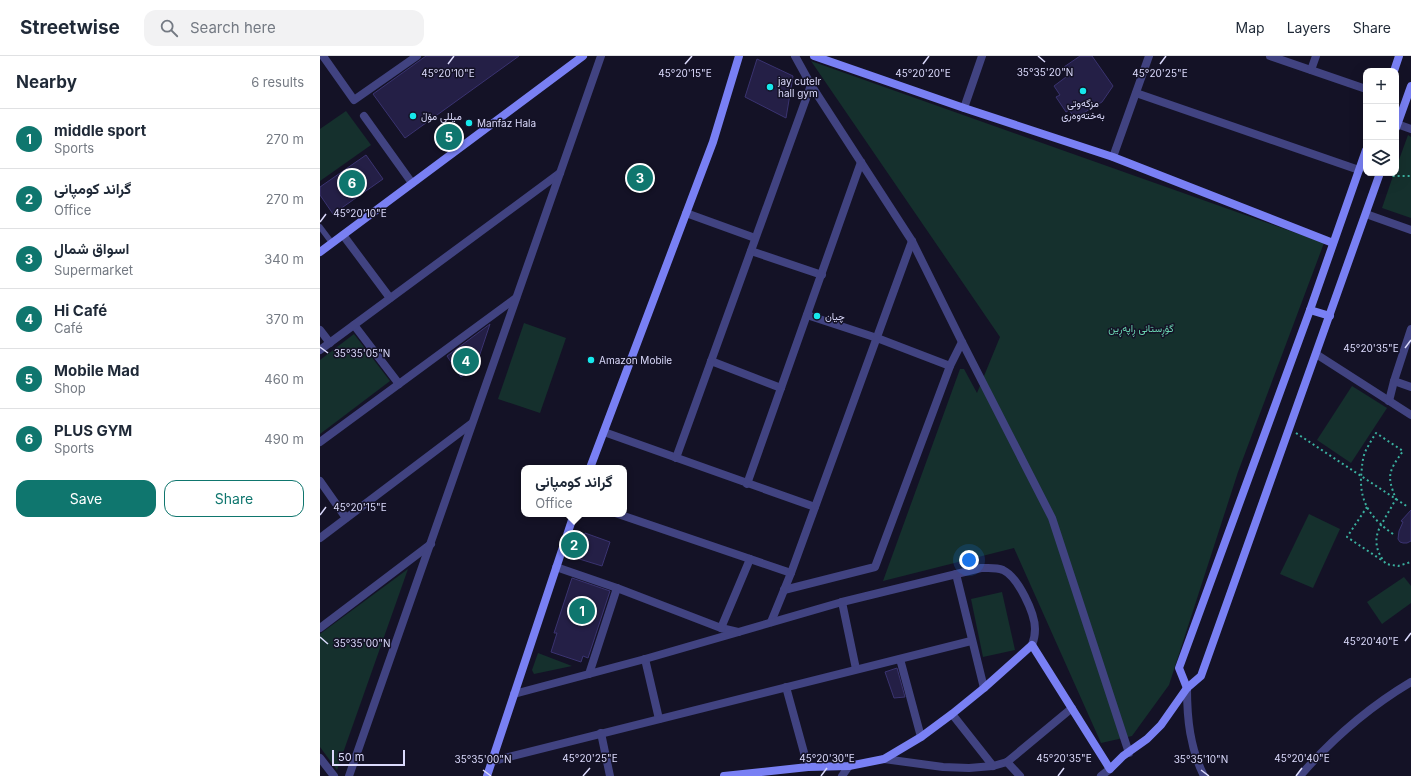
<!DOCTYPE html>
<html lang="en">
<head>
<meta charset="utf-8">
<style>
  body { margin:0; font-family:Inter,Vazirmatn,sans-serif; background:#f2f2f3; color:#1f2937 }
  .controls { position:absolute; right:12px; top:12px; display:grid; overflow:hidden; border-radius:8px; box-shadow:0 4px 16px #0002 }
  .controls button { width:36px; height:36px; display:grid; place-items:center; padding:0; border:0; border-bottom:1px solid #e0e1e3; background:#fff; color:#1f2937; font:20px sans-serif }
  .scale { position:absolute; left:12px; bottom:10px; width:73px; box-sizing:border-box; padding-left:4px; border:2px solid #dbdafc; border-top:0; font-size:11px; line-height:14px; white-space:nowrap; color:#dbdafc; -webkit-text-stroke:3px #141226; paint-order:stroke }
  .you { position:absolute; left:649px; top:504px; width:14px; height:14px; margin:-10px; border:3px solid #fff; border-radius:50%; background:#1a73e8; box-shadow:0 0 0 6px #1a73e833 }
  .badge { display:grid; place-items:center; width:26px; height:26px; border-radius:50%; background:#0f766e; color:#fff; font-size:13px; font-weight:700 }
  .pin { position:absolute; translate:-50% -50%; border:2px solid #fff; box-shadow:0 1px 4px #0006 }
  .popup { position:absolute; left:201px; top:409px; width:106px; height:52px; box-sizing:border-box; display:grid; place-content:center; border-radius:8px; background:#fff; filter:drop-shadow(0 1px 3px #0005); font-size:13px; white-space:nowrap; color:#747a83 }
  .popup b { font-size:15px; color:#1f2937 }
  .popup::after { content:''; position:absolute; left:50%; top:100%; margin-left:-8px; border:8px solid transparent; border-top-color:#fff }
  .list { margin:0; padding:0; list-style:none }
  h2 { display:flex; justify-content:space-between; align-items:center; height:52px; margin:0; padding:0 16px; font-size:17px }
  h2 small { font-size:13px; font-weight:400; color:#747a83 }
  .list li { display:grid; grid-template-columns:26px 1fr auto; gap:12px; align-items:center; box-sizing:border-box; height:60px; padding:0 16px; border-top:1px solid #e0e1e3 }
  .list b { display:block; font-size:15px; white-space:nowrap }
  .list p { margin:0; font-size:13px; white-space:nowrap; color:#747a83 }
  .list em { font-size:13px; font-style:normal; color:#747a83 }
  .actions { display:flex; gap:8px; padding:12px 16px }
  .actions a { flex:1; padding:9px 0; border:1px solid #0f766e; border-radius:12px; text-align:center; font-size:14px; color:#0f766e }
  .actions .main { background:#0f766e; color:#fff }
  .icon { flex:none; width:22px; height:22px; fill:none; stroke:currentColor; stroke-width:2; stroke-linecap:round; stroke-linejoin:round }
  .map { position:relative; flex:none; width:1091px; height:720px; overflow:hidden }
  header { display:flex; align-items:center; gap:24px; box-sizing:border-box; height:56px; padding:0 20px; background:#fff; border-bottom:1px solid #e0e1e3 }
  header strong { font-size:19px }
  nav { display:flex; gap:22px; margin-inline-start:auto; font-size:14px }
  .search { width:280px; height:36px; background:#f2f2f3; display:flex; align-items:center; gap:10px; box-sizing:border-box; padding:0 14px; border-radius:12px; color:#747a83; font-size:15px }
  main { display:flex }
  aside { flex:1; background:#fff }
  .map>svg:first-child { display:block }
</style>
</head>
<body>
<header>
<strong>Streetwise</strong>
<div class="search"><svg class="icon" aria-label="search" viewBox="0 0 24 24"><circle cx="10" cy="10" r="6"/><path d="M15 15l6 6"/></svg>Search here</div>
<nav><a>Map</a><a>Layers</a><a>Share</a></nav>
</header>
<main>
<aside>
<h2>Nearby<small>6 results</small></h2>
<ul class="list">
<li><span class="badge">1</span><div><b>middle sport</b><p>Sports</p></div><em>270 m</em></li>
<li><span class="badge">2</span><div><b>گراند كومپانى</b><p>Office</p></div><em>270 m</em></li>
<li><span class="badge">3</span><div><b>اسواق شمال</b><p>Supermarket</p></div><em>340 m</em></li>
<li><span class="badge">4</span><div><b>Hi Café</b><p>Café</p></div><em>370 m</em></li>
<li><span class="badge">5</span><div><b>Mobile Mad</b><p>Shop</p></div><em>460 m</em></li>
<li><span class="badge">6</span><div><b>PLUS GYM</b><p>Sports</p></div><em>490 m</em></li>
</ul>
<div class="actions"><a class="main">Save</a><a>Share</a></div>
</aside>
<div class="map">
<svg width="1091" height="720" viewBox="0 0 1091 720">
  <rect width="100%" height="100%" fill="#141226"/>
  <g fill="#15302d">
    <path d="M491 5 1004 187 918 416 849 629 812 680 781 687 694 492 563 525 640 313H644L657 337 680 281Z"/>
    <path d="M26 55 51 89 0 125V73Z"/>
    <path d="M1088 79 1091 81V162L1062 152 1074 117H1076V112Z"/>
    <path d="M204 267 246 282 220 357 178 343Z"/>
    <path d="M34 278 70 325 0 378V304Z"/>
    <path d="M1032 330 1067 352 1031 407 997 384Z"/>
    <path d="M989 458 1020 473 993 532 960 518Z"/>
    <path d="M88 513 17 714 0 691V578Z"/>
    <path d="M1084 521 1091 530V547L1062 568 1047 546Z"/>
    <path d="M682 536 695 594 663 601 651 543Z"/>
    <path d="M218 597 252 610 214 618 212 614Z"/>
  </g>
  <g fill="#241f46" stroke="#3a3370">
    <path d="M106 0H199L85 82 53 38Z"/>
    <path d="M760 0H772L793 30 782 46 755 62 749 54 746 56 736 41 740 39 734 30 750 18 744 11Z"/>
    <path d="M437 3 473 20 466 62 425 41Z"/>
    <path d="M46 99 63 123 13 158 0 139V131Z"/>
    <path d="M170 268 156 310 141 321 127 300Z"/>
    <path d="M1091 454V485L1087 487H1083L1080 486 1078 483 1079 475 1083 466 1081 465Z"/>
    <path d="M265 477 290 486 282 510 256 502Z"/>
    <path d="M252 522 290 535 268 602 263 600 261 606 231 596 237 577H234Z"/>
    <path d="M577 612 585 641 574 642 565 616Z"/>
  </g>
  <g fill="none" stroke-linecap="round" stroke-linejoin="round">
    <g stroke="#3ab09f" stroke-width="2" stroke-dasharray="2 3" stroke-linecap="butt">
      <path d="M1068 118 1073 120H1091"/>
      <path d="M976 377 1088 451"/>
      <path d="M1047 451 1027 481 1063 505"/>
      <path d="M1073 478C1052 463 1040 448 1041 421 1042 412 1042 404 1045 396 1048 390 1052 383 1056 377L1083 395C1069 415 1066 419 1076 443L1061 469C1053 483 1056 496 1066 508L1078 510 1091 506"/>
    </g>
    <path stroke="#414381" stroke-width="5.5" d="M0 171 12 187"/>
    <g stroke="#414381" stroke-width="8">
      <path d="M3 0 34 44 97 0"/>
      <path d="M475 0 491 29 592 185 642 286 732 462 809 697"/>
      <path d="M950 0 1046 33"/>
      <path d="M991 14 996 0"/>
      <path d="M816 37 1039 114"/>
      <path d="M644 52 662 0"/>
      <path d="M44 60 92 127"/>
      <path d="M1077 68 1091 73"/>
      <path d="M793 101 829 0"/>
      <path d="M366 157 435 182"/>
      <path d="M1046 158 1091 174"/>
      <path d="M23 179 70 242"/>
      <path d="M431 195 502 219"/>
      <path d="M487 259 557 282 630 310"/>
      <path d="M34 269 79 328"/>
      <path d="M0 274 10 287"/>
      <path d="M0 294 240 117"/>
      <path d="M996 298 1091 359"/>
      <path d="M391 305 461 332"/>
      <path d="M1074 325 1091 331"/>
      <path d="M1069 345 1074 325 1091 273"/>
      <path d="M284 376 495 451"/>
      <path d="M0 386 196 242"/>
      <path d="M356 402 491 29"/>
      <path d="M0 425 26 462"/>
      <path d="M427 428 541 106"/>
      <path d="M298 458 471 517"/>
      <path d="M0 482 151 368"/>
      <path d="M236 511 297 532 401 572 418 576"/>
      <path d="M636 518 664 632"/>
      <path d="M464 534 555 511 630 310 642 286"/>
      <path d="M522 546 536 613"/>
      <path d="M451 566 471 517 592 185"/>
      <path d="M0 572 111 488"/>
      <path d="M401 572 430 503"/>
      <path d="M325 603 339 663"/>
      <path d="M580 603 601 681"/>
      <path d="M269 618 297 532"/>
      <path d="M466 631 488 711"/>
      <path d="M867 632C867 663 870 692 884 720"/>
      <path d="M194 638 325 603 522 546 661 512C668 512 676 511 683 514 698 521 715 557 715 573 715 579 714 584 712 589"/>
      <path d="M632 658 673 710"/>
      <path d="M281 677 290 720"/>
      <path d="M0 702 14 720"/>
      <path d="M564 703 623 711 649 712 673 710 687 706 752 652"/>
      <path d="M173 705 651 585"/>
      <path d="M687 706 700 720"/>
      <path d="M29 720 281 0"/>
      <path d="M522 720 529 710"/>
      <path d="M781 720 790 713"/>
      <path d="M980 720C1012 683 1049 651 1091 626"/>
    </g>
    <g stroke="#7980f4" stroke-width="8">
      <path d="M494 0 644 52 793 101 1013 187"/>
      <path d="M1074 15 1079 0"/>
      <path d="M1076 72 1091 30"/>
      <path d="M0 196 263 0"/>
      <path d="M990 254 1010 260"/>
      <path d="M270 412 393 86 419 0"/>
      <path d="M867 632 859 612 990 254 1046 94"/>
      <path d="M167 720 254 458"/>
      <path d="M404 720 488 711 529 710 564 703 601 681 632 658 664 632 712 589 790 713 803 700 827 683 841 669 867 632 881 620 1060 117"/>
    </g>
  </g>
  <path fill="none" stroke="#dbdafc" stroke-width="1.5" d="M718 0 725 6M128 8 134 0M365 8 372 0M603 8 609 0M840 8 846 0M0 166 6 158M0 291 8 297M1085 292 1091 284M0 459 6 451M0 581 8 588M1085 585 1091 577M163 714 171 720M881 714 889 720M263 720 270 712M501 720 507 712M738 720 744 712M976 720 982 712"/>
  <g fill="#16e8ec" stroke="#141226" stroke-width="1.5">
    <circle cx="450" cy="31" r="4"/>
    <circle cx="763" cy="35" r="4"/>
    <circle cx="93" cy="60" r="4"/>
    <circle cx="149" cy="67" r="4"/>
    <circle cx="497" cy="260" r="4"/>
    <circle cx="271" cy="304" r="4"/>
  </g>
  <g text-anchor="middle" dominant-baseline="central" stroke-width="3" stroke-linejoin="round" paint-order="stroke">
    <g font-size="10" fill="#dbdafc" stroke="#141226" text-anchor="start">
      <text x="458" y="25">jay cutelr<tspan x="458" dy="12">hall gym</tspan></text>
      <text x="763" y="47" text-anchor="middle">مزگەوتی<tspan x="763" dy="12">بەختەوەری</tspan></text>
      <text x="101" y="60">میللی مۆڵ</text>
      <text x="157" y="67">Manfaz Hala</text>
      <text x="505" y="260">چيان</text>
      <text x="279" y="304">Amazon Mobile</text>
    </g>
    <g font-size="10" fill="#6bd7b3" stroke="#141226">
      <text x="821" y="272">گۆڕستانی ڕاپەڕین</text>
    </g>
  </g>
  <g font-size="10" text-anchor="middle" fill="#dbdafc" stroke="#141226" stroke-width="3" stroke-linejoin="round" paint-order="stroke">
    <text x="725" y="20">35°35'20"N</text>
    <text x="603" y="21">45°20'20"E</text>
    <text x="840" y="21">45°20'25"E</text>
    <text x="128" y="21">45°20'10"E</text>
    <text x="365" y="21">45°20'15"E</text>
    <text x="40" y="161">45°20'10"E</text>
    <text x="1051" y="296">45°20'35"E</text>
    <text x="42" y="301">35°35'05"N</text>
    <text x="40" y="455">45°20'15"E</text>
    <text x="1051" y="589">45°20'40"E</text>
    <text x="42" y="591">35°35'00"N</text>
    <text x="270" y="706">45°20'25"E</text>
    <text x="507" y="706">45°20'30"E</text>
    <text x="744" y="706">45°20'35"E</text>
    <text x="982" y="706">45°20'40"E</text>
    <text x="163" y="707">35°35'00"N</text>
    <text x="881" y="707">35°35'10"N</text>
  </g>
</svg>
<div class="controls">
<button>+</button>
<button>−</button>
<button><svg class="icon" aria-label="layers" viewBox="0 0 24 24"><path d="M12 4l9 5-9 5-9-5zM3 14l9 5 9-5"/></svg></button>
</div>
<div class="scale">50 m</div>
<div class="you"></div>
<div class="pin badge" style="left:262px;top:555px">1</div>
<div class="pin badge" style="left:254px;top:489px">2</div>
<div class="popup"><b>گراند كومپانى</b>Office</div>
<div class="pin badge" style="left:320px;top:122px">3</div>
<div class="pin badge" style="left:146px;top:305px">4</div>
<div class="pin badge" style="left:129px;top:81px">5</div>
<div class="pin badge" style="left:32px;top:127px">6</div>
</div>
</main>
</body>
</html>
